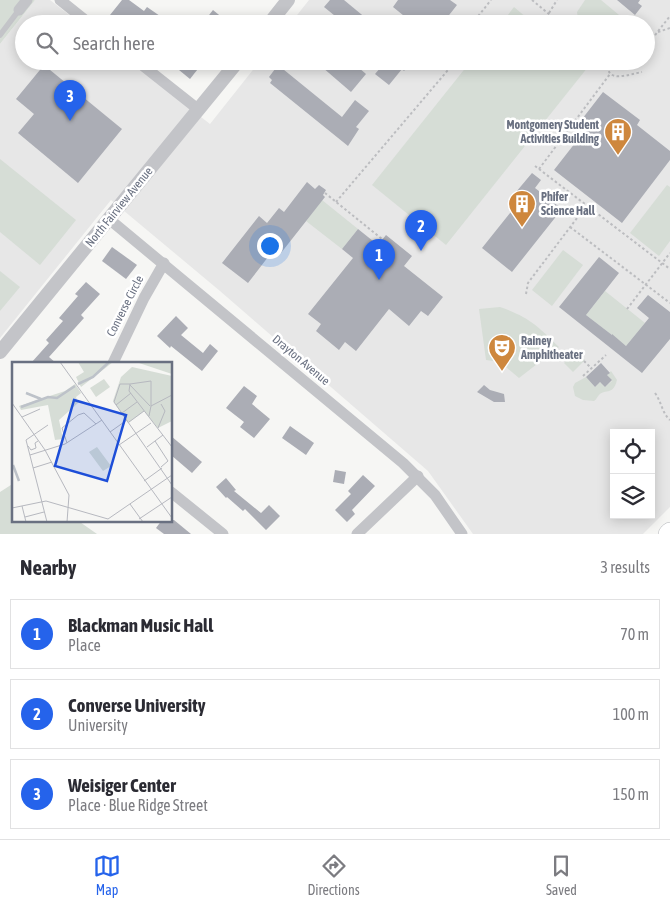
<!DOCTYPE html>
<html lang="en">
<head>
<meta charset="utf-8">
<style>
  body { margin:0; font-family:"Asap Condensed",sans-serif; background:#f2f2f3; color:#2b2b33 }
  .controls { position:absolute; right:15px; bottom:15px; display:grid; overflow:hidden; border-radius:0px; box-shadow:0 2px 12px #0003 }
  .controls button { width:45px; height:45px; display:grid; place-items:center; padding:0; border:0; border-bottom:1px solid #e1e1e2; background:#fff; color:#2b2b33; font:25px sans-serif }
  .you { position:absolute; left:269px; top:245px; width:18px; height:18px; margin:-12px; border:4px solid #fff; border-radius:50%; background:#1a73e8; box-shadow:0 0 0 8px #1a73e833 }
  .badge { display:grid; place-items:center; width:32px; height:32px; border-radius:50%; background:#2563eb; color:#fff; font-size:16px; font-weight:700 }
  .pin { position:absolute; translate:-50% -41px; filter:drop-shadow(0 1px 2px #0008) }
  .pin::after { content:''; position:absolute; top:26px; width:18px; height:15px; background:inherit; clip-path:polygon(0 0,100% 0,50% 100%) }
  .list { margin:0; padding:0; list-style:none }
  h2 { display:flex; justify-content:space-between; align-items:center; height:65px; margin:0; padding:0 20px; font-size:21px }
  h2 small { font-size:16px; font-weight:400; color:#7c7c81 }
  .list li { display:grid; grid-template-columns:32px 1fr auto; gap:15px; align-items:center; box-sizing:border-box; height:70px; margin:0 10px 10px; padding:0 10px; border:1px solid #e1e1e2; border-radius:0px }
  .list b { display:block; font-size:19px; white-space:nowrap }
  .list p { margin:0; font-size:16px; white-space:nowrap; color:#7c7c81 }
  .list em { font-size:16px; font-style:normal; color:#7c7c81 }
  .icon { flex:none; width:28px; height:28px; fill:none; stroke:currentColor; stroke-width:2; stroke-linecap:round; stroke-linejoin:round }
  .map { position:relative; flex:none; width:670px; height:534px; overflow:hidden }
  .search { position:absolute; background:#fff; box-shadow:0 2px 12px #0003; left:15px; right:15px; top:15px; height:55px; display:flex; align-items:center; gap:12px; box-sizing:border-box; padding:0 18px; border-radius:28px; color:#7c7c81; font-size:19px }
  .sheet { height:305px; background:#fff }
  nav { display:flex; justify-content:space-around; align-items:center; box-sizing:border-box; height:70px; border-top:1px solid #e1e1e2; background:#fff; font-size:14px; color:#7c7c81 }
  nav a { display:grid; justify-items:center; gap:2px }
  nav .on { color:#2563eb }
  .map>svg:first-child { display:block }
</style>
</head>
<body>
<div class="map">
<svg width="670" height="534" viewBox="0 0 670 534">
  <rect width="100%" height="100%" fill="#f6f6f4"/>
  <path fill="#e7e7e7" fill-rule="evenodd" d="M35 0H50L81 24H24V61H129L210 124 260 61H646V24H290L309 0H670V507L643 534H473L428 471 220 291 111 200 0 338V44ZM614 433H651V515H614Z"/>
  <g fill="#d6ddd6">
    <path d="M0 0H35L0 44Z"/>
    <path d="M585 0H601L619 15 620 24H579L577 12Z"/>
    <path d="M514 7 534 24H501Z"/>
    <path d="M471 61H581L588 67 446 245 372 185Z"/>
    <path d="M0 159 76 220 40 265 0 232Z"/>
    <path d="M667 185 670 187V241L659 256 630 233Z"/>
    <path d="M322 200 358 229 342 249 306 221Z"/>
    <path d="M563 250 583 265 552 306 532 290Z"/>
    <path d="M0 271 20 287 0 311Z"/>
    <path d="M605 291 645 323 626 346 586 315Z"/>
    <path d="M500 307C529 317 538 326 559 347L519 378 500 362 486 360 479 309Z"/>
    <path d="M576 351 585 360 573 372 564 363Z"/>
    <path d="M611 371 617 380C613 396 606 388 599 395 597 397 596 400 594 401L583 400 575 396 573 387 575 383 586 377 595 387 600 382 605 387 612 381 607 375Z"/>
    <path d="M14 483V520H77L97 534H0V492Z"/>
  </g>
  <g fill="#abadb5">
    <path d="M122 0H129L144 11 147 7 160 16 154 24H122L110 15Z"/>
    <path d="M330 0H344L373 24H345L324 7Z"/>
    <path d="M398 0H450L457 5 446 19 452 24H414L393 7Z"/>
    <path d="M617 0H640L638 3 642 6 635 15Z"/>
    <path d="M213 10 230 24H202Z"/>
    <path d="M168 61H196L201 65 190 79Z"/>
    <path d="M315 61H351L366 74 351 92Z"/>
    <path d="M386 61H412L404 71 402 69 389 85 375 74Z"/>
    <path d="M44 65 122 129 78 183 18 133 34 114 16 99Z"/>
    <path d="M278 65 342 117 355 100 369 111 356 127 359 129 348 146 270 83 272 80 269 77Z"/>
    <path d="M603 92 640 120 637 125 670 151V160L622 223 554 170 586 129 579 123Z"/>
    <path d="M532 173 541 180 535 188 562 209 512 272 482 248 518 203 511 198Z"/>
    <path d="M307 182 315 189 319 185 326 190 323 195 325 197 281 253 275 248 248 283 222 263 259 216 267 223 279 208 284 212Z"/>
    <path d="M358 229 378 245 386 235 412 256 404 266 443 297 428 316 421 311 409 326 389 309 356 351 345 342 339 350 316 331 321 324 308 314 353 258 342 249Z"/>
    <path d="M112 247 137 265 126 279 102 261Z"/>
    <path d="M599 257 619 273 586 315 612 335V334L626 346 649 318 637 308 648 295 670 312V339L642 373 559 307Z"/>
    <path d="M86 282 100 294 81 315 84 318 49 357 56 363H31L49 343 46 340 63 321 59 318 78 296 75 294Z"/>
    <path d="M176 316 188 328 181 335 203 353 210 344 218 351 202 371 171 346 170 348 157 336Z"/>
    <path d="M601 363 610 373 607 375 612 380 605 387 600 382 595 387 586 377Z"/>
    <path d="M484 385 490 390 504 394 505 402H494L477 392Z"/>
    <path d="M244 386 257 396 252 404 270 419 254 438 240 427 244 422 226 408Z"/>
    <path d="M290 426 314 443 306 455 282 438Z"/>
    <path d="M171 436 202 462 192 473 171 455Z"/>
    <path d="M335 470 346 472 344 484 333 482Z"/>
    <path d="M363 475 375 486 352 510 355 514 347 522 335 510 351 494 348 491Z"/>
    <path d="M226 478 236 490 234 491 261 513 269 505 280 516 266 530 245 509 243 511 227 497 226 498 216 487Z"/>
    <path d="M162 520H174L191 534H164L156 528Z"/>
  </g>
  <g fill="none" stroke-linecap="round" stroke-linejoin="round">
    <defs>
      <path id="trunk" d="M668 534 670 532"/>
    </defs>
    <use href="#trunk" stroke="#b5b7bb" stroke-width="20"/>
    <g stroke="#bcbdc0" stroke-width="2" stroke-dasharray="2.5 2.5" stroke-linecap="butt">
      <path d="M532 0 561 24"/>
      <path d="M549 13 557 0"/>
      <path d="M472 24 491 0"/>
      <path d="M658 32 670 28"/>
      <path d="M652 39 670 16"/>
      <path d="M609 61C603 85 630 74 642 72"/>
      <path d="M535 166 670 269"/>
      <path d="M539 169 610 74"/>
      <path d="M325 193 382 239"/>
      <path d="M336 202 448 70 440 64 442 61"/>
      <path d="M570 227 670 303"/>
      <path d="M526 294 528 283 586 206"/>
      <path d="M627 309 670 253"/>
      <path d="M584 361 591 368"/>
      <path d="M583 376 606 355"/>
      <path d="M655 393C662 403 662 413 670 420"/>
    </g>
    <path stroke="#c3c4c8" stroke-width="5.5" d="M0 35 19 10"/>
    <g stroke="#c3c4c8" stroke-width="11">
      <path d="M60 0 90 24"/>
      <path d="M19 10 27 0"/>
      <path d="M137 61 199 110"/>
      <path d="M109 219 403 463 435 495 462 534"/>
      <path d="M113 363 144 298 164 263"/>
      <path d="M171 492 223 534"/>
      <path d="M357 534 418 476"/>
    </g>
    <g stroke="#c3c4c8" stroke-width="14">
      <path d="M269 24 288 0"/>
      <path d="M0 352 238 61"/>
    </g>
    <use href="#trunk" stroke="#fff" stroke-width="19"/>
  </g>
  <defs>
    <symbol id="building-pin" viewBox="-11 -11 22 30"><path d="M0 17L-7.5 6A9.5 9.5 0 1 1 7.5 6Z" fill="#ce873d" stroke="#fff"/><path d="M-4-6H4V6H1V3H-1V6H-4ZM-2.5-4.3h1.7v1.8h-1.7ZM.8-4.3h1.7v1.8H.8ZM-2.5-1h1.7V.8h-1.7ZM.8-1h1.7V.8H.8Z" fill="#fff"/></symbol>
    <symbol id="theatre-pin" viewBox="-11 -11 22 30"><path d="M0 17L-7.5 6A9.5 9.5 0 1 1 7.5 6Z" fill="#ce873d" stroke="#fff"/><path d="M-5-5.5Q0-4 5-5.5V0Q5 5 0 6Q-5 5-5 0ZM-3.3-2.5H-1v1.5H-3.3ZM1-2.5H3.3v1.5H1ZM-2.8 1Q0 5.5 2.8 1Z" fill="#fff"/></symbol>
  </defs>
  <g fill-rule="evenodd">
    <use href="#building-pin" x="602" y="116" width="32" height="43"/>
    <use href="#building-pin" x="506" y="188" width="32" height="43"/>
    <use href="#theatre-pin" x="486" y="332" width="32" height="43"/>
  </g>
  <g text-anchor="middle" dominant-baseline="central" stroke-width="5" stroke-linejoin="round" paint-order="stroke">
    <g font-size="12" font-weight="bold" fill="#697081" stroke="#fff" text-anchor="start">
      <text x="599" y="125" text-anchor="end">Montgomery Student<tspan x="599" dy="14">Activities Building</tspan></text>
      <text x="541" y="197">Phifer<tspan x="541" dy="14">Science Hall</tspan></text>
      <text x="521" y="341">Rainey<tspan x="521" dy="14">Amphitheater</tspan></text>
    </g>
    <g font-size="12" fill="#697081" stroke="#fff">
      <text transform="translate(119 207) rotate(-51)">North Fairview Avenue</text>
      <text transform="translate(125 306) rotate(-63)">Converse Circle</text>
      <text transform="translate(301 360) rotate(40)">Drayton Avenue</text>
    </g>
  </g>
  <g transform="translate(12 362)">
    <rect width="160" height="160" fill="#f6f6f4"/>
    <path d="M66 0H101L69 25 64 15 72 10ZM124 0H160V12ZM120 5 160 14V59L146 66 132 49 116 61 101 39 109 15ZM92 17 98 25 84 35 78 26ZM63 22 69 31 64 35 66 41 47 58 51 77 43 78 36 43 9 48 7 44 53 29ZM85 85 99 104 91 109 77 90Z" fill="#d6ddd6"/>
    <path fill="none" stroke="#bdc2c9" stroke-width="2.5" d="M66 22 81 15 97 0M14 31 29 37M9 45 36 35 45 36 63 24M1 103 7 119"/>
    <path fill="none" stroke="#b6b8bf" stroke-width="1" d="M48 0 160 156M118 22 139 19V44M118 23 138 44M0 41 33 88 57 133 55 160M104 43 119 31M110 51 125 40M137 54 139 44 160 33M10 55 28 47M117 60 132 49M146 66 153 49 149 42M98 70 115 58M143 79 156 99 149 105M55 81 50 66 66 53 72 51 84 62M107 83 139 61M16 84 19 88 24 86 23 81 26 79M135 85 151 73M160 85 117 29 118 22H108L102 40 160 123M18 93 53 82 90 58M21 106 40 100M132 119 150 106M118 142 131 160M10 144 14 160M0 146 34 139 96 157 160 113M13 155 32 150M127 157 160 135M35 160 14 78 36 63"/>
    <path fill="#1d4ed8" fill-opacity="0.15" stroke="#1d4ed8" stroke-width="2.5" d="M62 38 114 53 95 119 43 104Z"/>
    <rect width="160" height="160" fill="none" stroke="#697081" stroke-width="2.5"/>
  </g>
</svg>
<div class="controls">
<button><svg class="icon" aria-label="locate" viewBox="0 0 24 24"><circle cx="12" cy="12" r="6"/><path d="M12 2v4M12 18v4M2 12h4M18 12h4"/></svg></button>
<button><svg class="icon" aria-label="layers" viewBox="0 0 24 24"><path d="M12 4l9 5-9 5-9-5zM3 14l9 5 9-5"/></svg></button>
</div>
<div class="you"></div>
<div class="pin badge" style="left:379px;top:280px">1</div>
<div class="pin badge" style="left:421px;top:251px">2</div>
<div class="pin badge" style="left:70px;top:121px">3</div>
<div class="search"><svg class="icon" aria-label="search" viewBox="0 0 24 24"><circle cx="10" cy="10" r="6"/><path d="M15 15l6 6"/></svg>Search here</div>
</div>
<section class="sheet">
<h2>Nearby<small>3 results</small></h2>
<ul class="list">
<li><span class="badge">1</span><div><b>Blackman Music Hall</b><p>Place</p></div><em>70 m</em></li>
<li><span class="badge">2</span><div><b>Converse University</b><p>University</p></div><em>100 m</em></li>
<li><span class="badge">3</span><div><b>Weisiger Center</b><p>Place · Blue Ridge Street</p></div><em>150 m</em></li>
</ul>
</section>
<nav>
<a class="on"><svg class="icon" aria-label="map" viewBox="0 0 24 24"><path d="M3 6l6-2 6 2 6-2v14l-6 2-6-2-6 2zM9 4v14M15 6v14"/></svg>Map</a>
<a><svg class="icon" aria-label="directions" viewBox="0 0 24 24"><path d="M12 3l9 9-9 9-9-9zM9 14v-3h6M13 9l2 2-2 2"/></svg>Directions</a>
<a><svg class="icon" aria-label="saved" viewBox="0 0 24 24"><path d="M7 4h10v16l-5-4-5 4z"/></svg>Saved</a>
</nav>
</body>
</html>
